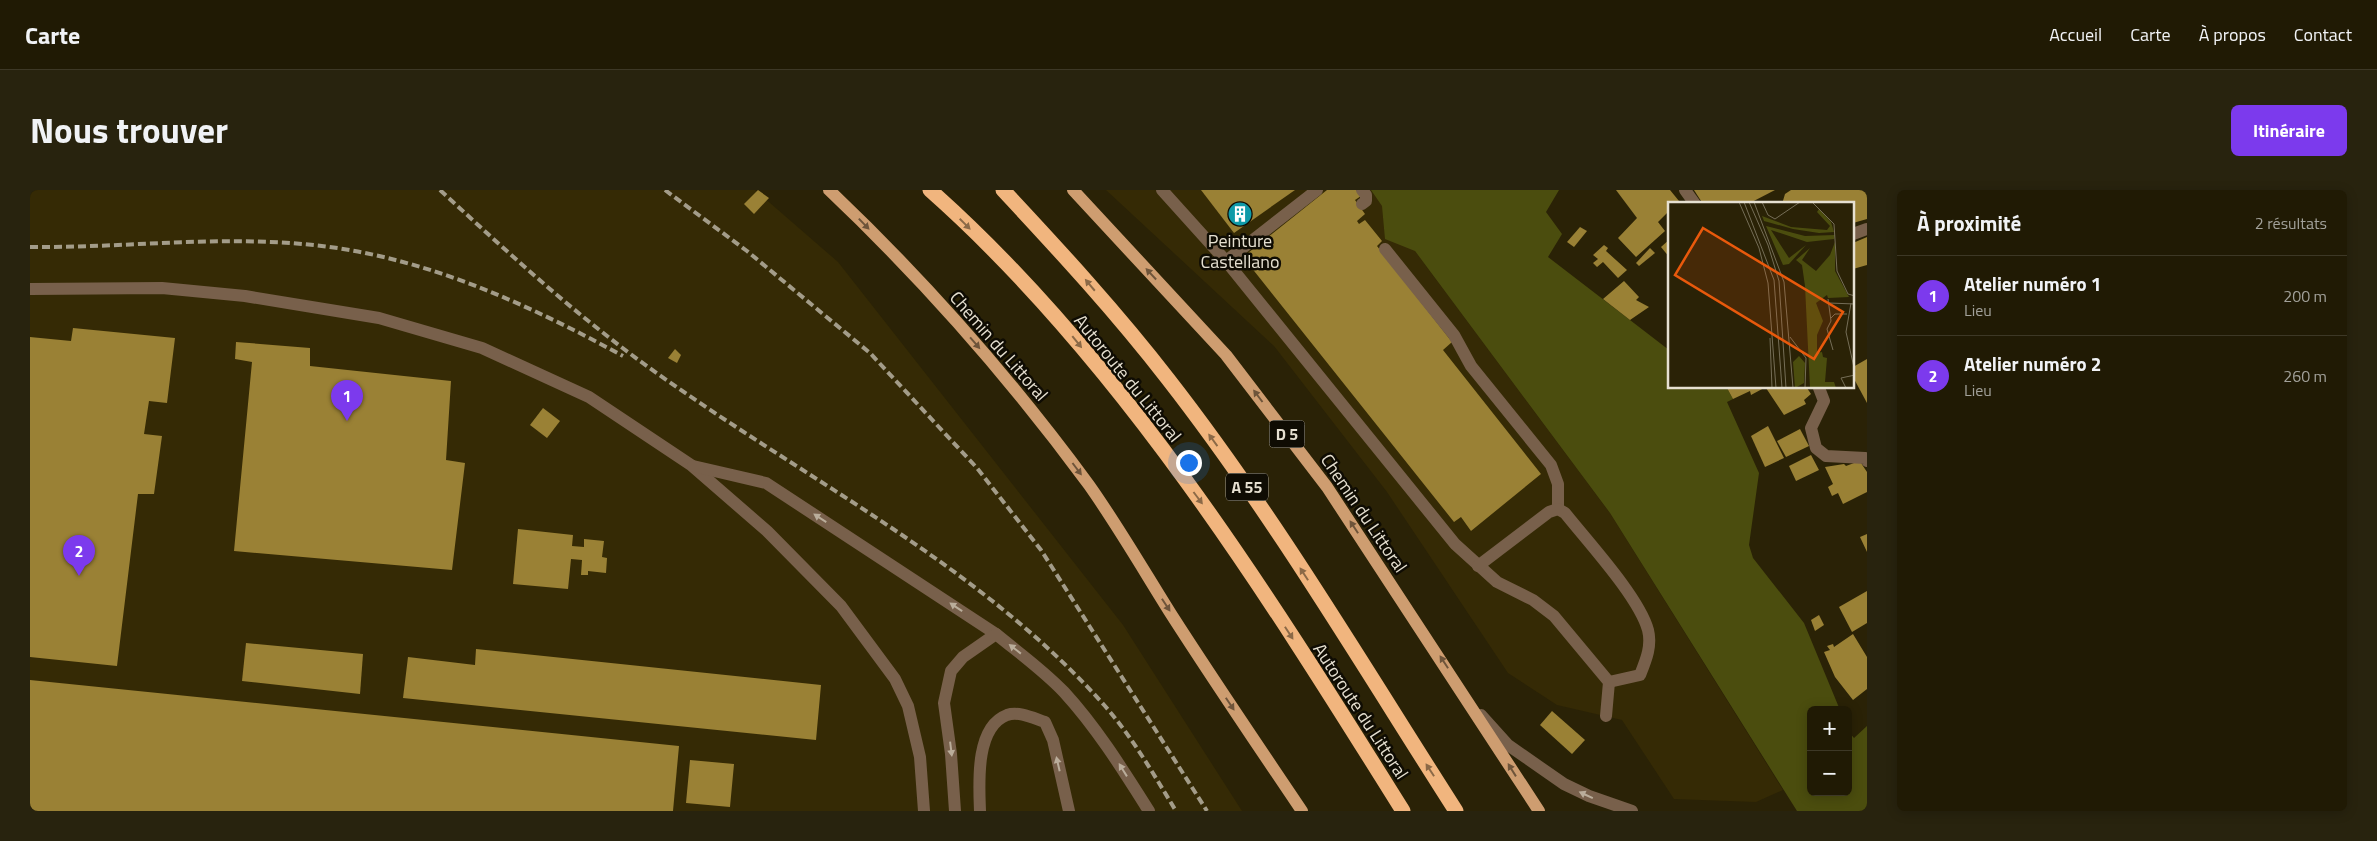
<!DOCTYPE html>
<html lang="fr">
<head>
<meta charset="utf-8">
<style>
  body { margin:0; font-family:"Titillium Web",sans-serif; background:#28230e; color:#f1f3f6 }
  .controls { position:absolute; right:15px; bottom:15px; display:grid; overflow:hidden; border-radius:8px; box-shadow:0 2px 12px #0003 }
  .controls button { width:45px; height:45px; display:grid; place-items:center; padding:0; border:0; border-bottom:1px solid #3d3826; background:#201a04; color:#f1f3f6; font:25px sans-serif }
  .you { position:absolute; left:1158px; top:272px; width:18px; height:18px; margin:-12px; border:4px solid #fff; border-radius:50%; background:#1a73e8; box-shadow:0 0 0 8px #1a73e833 }
  .badge { display:grid; place-items:center; width:32px; height:32px; border-radius:50%; background:#7c3aed; color:#fff; font-size:16px; font-weight:700 }
  .pin { position:absolute; translate:-50% -41px; filter:drop-shadow(0 1px 2px #0008) }
  .pin::after { content:''; position:absolute; top:26px; width:18px; height:15px; background:inherit; clip-path:polygon(0 0,100% 0,50% 100%) }
  .list { margin:0; padding:0; list-style:none }
  h2 { display:flex; justify-content:space-between; align-items:center; height:65px; margin:0; padding:0 20px; font-size:21px }
  h2 small { font-size:16px; font-weight:400; color:#a2a19a }
  .list li { display:grid; grid-template-columns:32px 1fr auto; gap:15px; align-items:center; box-sizing:border-box; height:80px; padding:0 20px; border-top:1px solid #3d3826 }
  .list b { display:block; font-size:19px; white-space:nowrap }
  .list p { margin:0; font-size:16px; white-space:nowrap; color:#a2a19a }
  .list em { font-size:16px; font-style:normal; color:#a2a19a }
  .map { position:relative; flex:none; width:1837px; height:621px; overflow:hidden; border-radius:8px }
  header { display:flex; align-items:center; gap:30px; box-sizing:border-box; height:70px; padding:0 25px; background:#201a04; border-bottom:1px solid #3d3826 }
  header strong { font-size:24px }
  nav { display:flex; gap:28px; margin-inline-start:auto; font-size:18px }
  .intro { display:flex; align-items:center; justify-content:space-between; box-sizing:border-box; height:120px; padding:0 30px }
  h1 { margin:0; font-size:35px }
  .button { padding:12px 22px; border-radius:8px; background:#7c3aed; color:#fff; font-size:18px; font-weight:700 }
  main { display:flex; gap:30px; padding:0 30px }
  aside { flex:1; background:#201a04; border-radius:8px; box-shadow:0 2px 12px #0003 }
  .map>svg:first-child { display:block }
</style>
</head>
<body>
<header>
<strong>Carte</strong>
<nav><a>Accueil</a><a>Carte</a><a>À propos</a><a>Contact</a></nav>
</header>
<div class="intro"><h1>Nous trouver</h1><a class="button">Itinéraire</a></div>
<main>
<div class="map">
<svg width="1837" height="621" viewBox="0 0 1837 621">
  <rect width="100%" height="100%" fill="#2a2206"/>
  <g fill="#352a05">
    <path d="M0 0H725L808 72 1093 435 1212 621H0Z"/>
    <path d="M1076 0H1401L1385 61 1580 323 1753 600 1726 612 1644 609 1592 530 1527 515 1478 483 1357 302 1244 156Z"/>
  </g>
  <path fill="#4b4d0e" d="M1341 0H1529L1516 22 1532 44 1518 67 1639 160 1640 198H1697L1703 209 1697 212 1729 283 1719 355 1723 368 1774 433 1810 520H1781V602H1818V541L1824 548 1837 536V621H1767L1580 323 1385 61 1355 49 1352 16Z"/>
  <g fill="#9a8135">
    <path d="M728 0 739 8 724 24 714 14Z"/>
    <path d="M1171 0H1265L1204 43Z"/>
    <path d="M1297 0H1326L1331 6 1325 10 1335 24 1327 31 1329 34 1335 30 1352 51 1347 56 1422 152 1413 160 1511 284 1441 341 1431 327 1424 332 1213 67Z"/>
    <path d="M1586 0H1640L1649 11 1646 14H1640V20L1628 32 1635 41 1606 67 1588 48 1607 28Z"/>
    <path d="M1664 0H1745L1718 14H1673Z"/>
    <path d="M1761 0H1837V29L1823 33V14H1752L1755 4Z"/>
    <path d="M1550 37 1557 41 1544 57 1537 52Z"/>
    <path d="M1837 47V75L1823 79V53Z"/>
    <path d="M1640 49V68L1631 57Z"/>
    <path d="M1574 55 1578 58 1576 61 1597 80 1588 88 1573 72 1567 77 1563 73 1568 69 1563 65Z"/>
    <path d="M1620 58 1625 63 1609 76 1606 73Z"/>
    <path d="M1594 91 1609 107 1606 110 1619 117 1600 130 1573 109Z"/>
    <path d="M43 138 145 148 137 213 119 211 114 244 132 246 124 304H108L87 476 0 467V147L41 151Z"/>
    <path d="M206 152 280 158V176L421 191 416 270 435 273 422 380 204 361 222 172 205 169Z"/>
    <path d="M645 159 651 165 647 173 638 168Z"/>
    <path d="M1837 169V213L1823 187V177Z"/>
    <path d="M1697 198H1734L1721 205 1720 201 1703 209Z"/>
    <path d="M1736 198H1777L1781 204 1774 210 1776 214 1754 225Z"/>
    <path d="M513 218 530 231 517 248 500 235Z"/>
    <path d="M1738 236 1754 268 1735 277 1721 246Z"/>
    <path d="M1770 239 1779 256 1756 267 1747 251Z"/>
    <path d="M1781 265 1789 280 1766 291 1759 276Z"/>
    <path d="M1824 273H1831L1837 282V302L1813 314 1808 303 1802 306 1798 297 1803 294 1795 277 1814 274 1816 276Z"/>
    <path d="M488 339 543 345 542 356 554 357V349L574 351 572 367 577 368 576 383 558 381V385H551L552 370 541 369 538 399 483 394Z"/>
    <path d="M1837 344V362L1830 347Z"/>
    <path d="M1837 401V433L1822 442 1809 417Z"/>
    <path d="M1789 425 1794 435 1785 441 1781 430Z"/>
    <path d="M1823 444 1837 467V499L1823 510 1805 487 1794 462 1800 460 1797 456 1803 454 1804 457Z"/>
    <path d="M216 453 333 464 330 504 212 491Z"/>
    <path d="M446 459 791 495 786 550 373 508 378 467 445 475Z"/>
    <path d="M0 490 649 556 643 621H0Z"/>
    <path d="M1522 521 1555 550 1542 564 1510 535Z"/>
    <path d="M660 570 704 574 700 617 656 613Z"/>
  </g>
  <g fill="none" stroke-linecap="round" stroke-linejoin="round">
    <g stroke="#78604b" stroke-width="12">
      <path d="M1132 0 1196 71 1425 354 1467 392 1503 410 1524 426 1579 492 1576 526"/>
      <path d="M1332 0 1336 5V11L1332 14"/>
      <path d="M1655 0 1665 14"/>
      <path d="M1823 44 1837 39"/>
      <path d="M1355 59 1424 145 1441 176 1521 275 1528 294V319"/>
      <path d="M1196 71 1287 0"/>
      <path d="M0 99 132 98 215 106 349 128 452 158 559 207 661 275 737 341 811 416 865 489 878 516 890 567 894 621"/>
      <path d="M1789 198 1794 211 1781 238 1786 258 1796 266 1835 268 1837 271"/>
      <path d="M663 276 736 293 966 444"/>
      <path d="M1448 376 1519 322 1528 319 1535 323C1558 352 1609 407 1618 440 1622 456 1616 470 1610 485L1579 492"/>
      <path d="M1451 525 1478 555 1534 594 1559 606 1602 621"/>
      <path d="M925 621 921 564 914 513 921 481 933 467 966 444C989 463 1013 480 1034 502 1067 538 1093 580 1119 621"/>
      <path d="M950 621C949 594 945 537 977 525 989 521 1003 528 1015 532L1023 550 1039 621"/>
    </g>
    <g stroke="#ce9d70" stroke-width="12">
      <path d="M799 0C894 90 981 189 1059 295 1088 336 1114 381 1141 424 1184 491 1228 556 1272 621"/>
      <path d="M1043 0 1196 165 1297 297 1509 621"/>
    </g>
    <g stroke="#f1b57e" stroke-width="15">
      <path d="M900 0C1092 170 1238 405 1373 621"/>
      <path d="M973 0C1030 61 1087 123 1138 189 1244 325 1333 476 1426 621"/>
    </g>
    <g stroke="#a39c89" stroke-width="4" stroke-dasharray="8 4" stroke-linecap="butt">
      <path d="M410 0C485 69 553 132 638 191 786 295 953 379 1075 516 1103 548 1124 585 1146 621"/>
      <path d="M635 0 717 61 840 163 947 278 1011 360 1177 621"/>
      <path d="M0 57C90 58 181 46 272 54 386 63 494 112 593 166"/>
    </g>
  </g>
  <defs><path id="oneway-solid" d="M-6-.8H1V-3.2L6.5 0L1 3.2V.8H-6Z" transform="scale(1.25)"/></defs>
  <g fill="#6e543a">
    <use href="#oneway-solid" transform="translate(834 34) rotate(46)"/>
    <use href="#oneway-solid" transform="translate(1121 84) rotate(-133)"/>
    <use href="#oneway-solid" transform="translate(945 153) rotate(49)"/>
    <use href="#oneway-solid" transform="translate(1228 206) rotate(-127)"/>
    <use href="#oneway-solid" transform="translate(1047 279) rotate(53)"/>
    <use href="#oneway-solid" transform="translate(1324 337) rotate(-123)"/>
    <use href="#oneway-solid" transform="translate(1136 415) rotate(57)"/>
    <use href="#oneway-solid" transform="translate(1414 472) rotate(-123)"/>
    <use href="#oneway-solid" transform="translate(1200 514) rotate(56)"/>
    <use href="#oneway-solid" transform="translate(1482 580) rotate(-122)"/>
  </g>
  <g fill="#8b6947">
    <use href="#oneway-solid" transform="translate(935 34) rotate(45)"/>
    <use href="#oneway-solid" transform="translate(1060 95) rotate(-130)"/>
    <use href="#oneway-solid" transform="translate(1047 152) rotate(51)"/>
    <use href="#oneway-solid" transform="translate(1183 250) rotate(-126)"/>
    <use href="#oneway-solid" transform="translate(1168 308) rotate(53)"/>
    <use href="#oneway-solid" transform="translate(1274 384) rotate(-123)"/>
    <use href="#oneway-solid" transform="translate(1259 443) rotate(57)"/>
    <use href="#oneway-solid" transform="translate(1400 580) rotate(-123)"/>
  </g>
  <g fill="#baad9b">
    <use href="#oneway-solid" transform="translate(790 328) rotate(-147)"/>
    <use href="#oneway-solid" transform="translate(926 417) rotate(-146)"/>
    <use href="#oneway-solid" transform="translate(985 459) rotate(-142)"/>
    <use href="#oneway-solid" transform="translate(921 559) rotate(83)"/>
    <use href="#oneway-solid" transform="translate(1028 574) rotate(-103)"/>
    <use href="#oneway-solid" transform="translate(1093 580) rotate(-122)"/>
    <use href="#oneway-solid" transform="translate(1556 605) rotate(-155)"/>
  </g>
  <defs>
    <symbol id="building-disc" viewBox="-11 -11 22 22"><circle r="9.5" fill="#0f9aa8" stroke="#0f0c03"/><path d="M-4-6H4V6H1V3H-1V6H-4ZM-2.5-4.3h1.7v1.8h-1.7ZM.8-4.3h1.7v1.8H.8ZM-2.5-1h1.7V.8h-1.7ZM.8-1h1.7V.8H.8Z" fill="#fff"/></symbol>
  </defs>
  <g fill-rule="evenodd">
    <use href="#building-disc" x="1196" y="10" width="28" height="28"/>
  </g>
  <g text-anchor="middle" dominant-baseline="central" stroke-width="5" stroke-linejoin="round" paint-order="stroke">
    <g fill="#0f0c03" stroke="#a6a093" stroke-width="1">
      <rect x="1239.5" y="230.5" width="35" height="27" rx="4"/>
      <rect x="1196" y="283.5" width="42" height="27" rx="4"/>
    </g>
    <g font-size="16" font-weight="bold" fill="#e6e0d1">
      <text x="1257" y="244">D 5</text>
      <text x="1217" y="297">A 55</text>
    </g>
    <g font-size="18" fill="#e6e0d1" stroke="#0f0c03">
      <text x="1210" y="50">Peinture<tspan x="1210" dy="21">Castellano</tspan></text>
    </g>
    <g font-size="18" fill="#e6e0d1" stroke="#0f0c03">
      <text transform="translate(969 156) rotate(49)">Chemin du Littoral</text>
      <text transform="translate(1098 188) rotate(51)">Autoroute du Littoral</text>
      <text transform="translate(1334 323) rotate(56)">Chemin du Littoral</text>
      <text transform="translate(1331 521) rotate(57)">Autoroute du Littoral</text>
    </g>
  </g>
  <g transform="translate(1638 12)">
    <rect width="186" height="186" fill="#2a2206"/>
    <path d="M151 7 163 20 166 30 151 31 125 27 96 19 94 14 123 25 159 28 162 24 149 10ZM98 24 137 34 167 33 166 37 139 40 103 28 121 56 138 43 121 62 115 63ZM167 40V69L181 95 160 96 159 93 148 101 155 119 149 133V151L154 150 155 155 159 156 157 180H166L168 186H142L137 84 134 63 128 58 142 46 134 58 148 69 162 53ZM131 154 137 161 136 181 127 186 125 160Z" fill="#4b4d0e"/>
    <path fill="none" stroke="#756e57" stroke-width="1" d="M71 0 91 46 100 81 108 186M76 0 106 78 114 186M81 0 100 43 111 79 118 186M86 0 116 80 125 186M94 0 100 13 107 17 132 0M144 0 166 22 169 69 180 92 187 94M160 97 163 119 159 127 165 148M161 101 187 102M183 101 178 130 187 170M163 116 167 112H179M122 135 138 156M102 136 104 186M137 186 138 156M178 186 173 176 187 173"/>
    <path fill="#e8590c" fill-opacity="0.15" stroke="#e8590c" stroke-width="2.5" d="M35 26 175 110 146 157 7 73Z"/>
    <rect width="186" height="186" fill="none" stroke="#e6e0d1" stroke-width="2.5"/>
  </g>
</svg>
<div class="controls">
<button>+</button>
<button>−</button>
</div>
<div class="you"></div>
<div class="pin badge" style="left:317px;top:231px">1</div>
<div class="pin badge" style="left:49px;top:386px">2</div>
</div>
<aside>
<h2>À proximité<small>2 résultats</small></h2>
<ul class="list">
<li><span class="badge">1</span><div><b>Atelier numéro 1</b><p>Lieu</p></div><em>200 m</em></li>
<li><span class="badge">2</span><div><b>Atelier numéro 2</b><p>Lieu</p></div><em>260 m</em></li>
</ul>
</aside>
</main>
</body>
</html>
